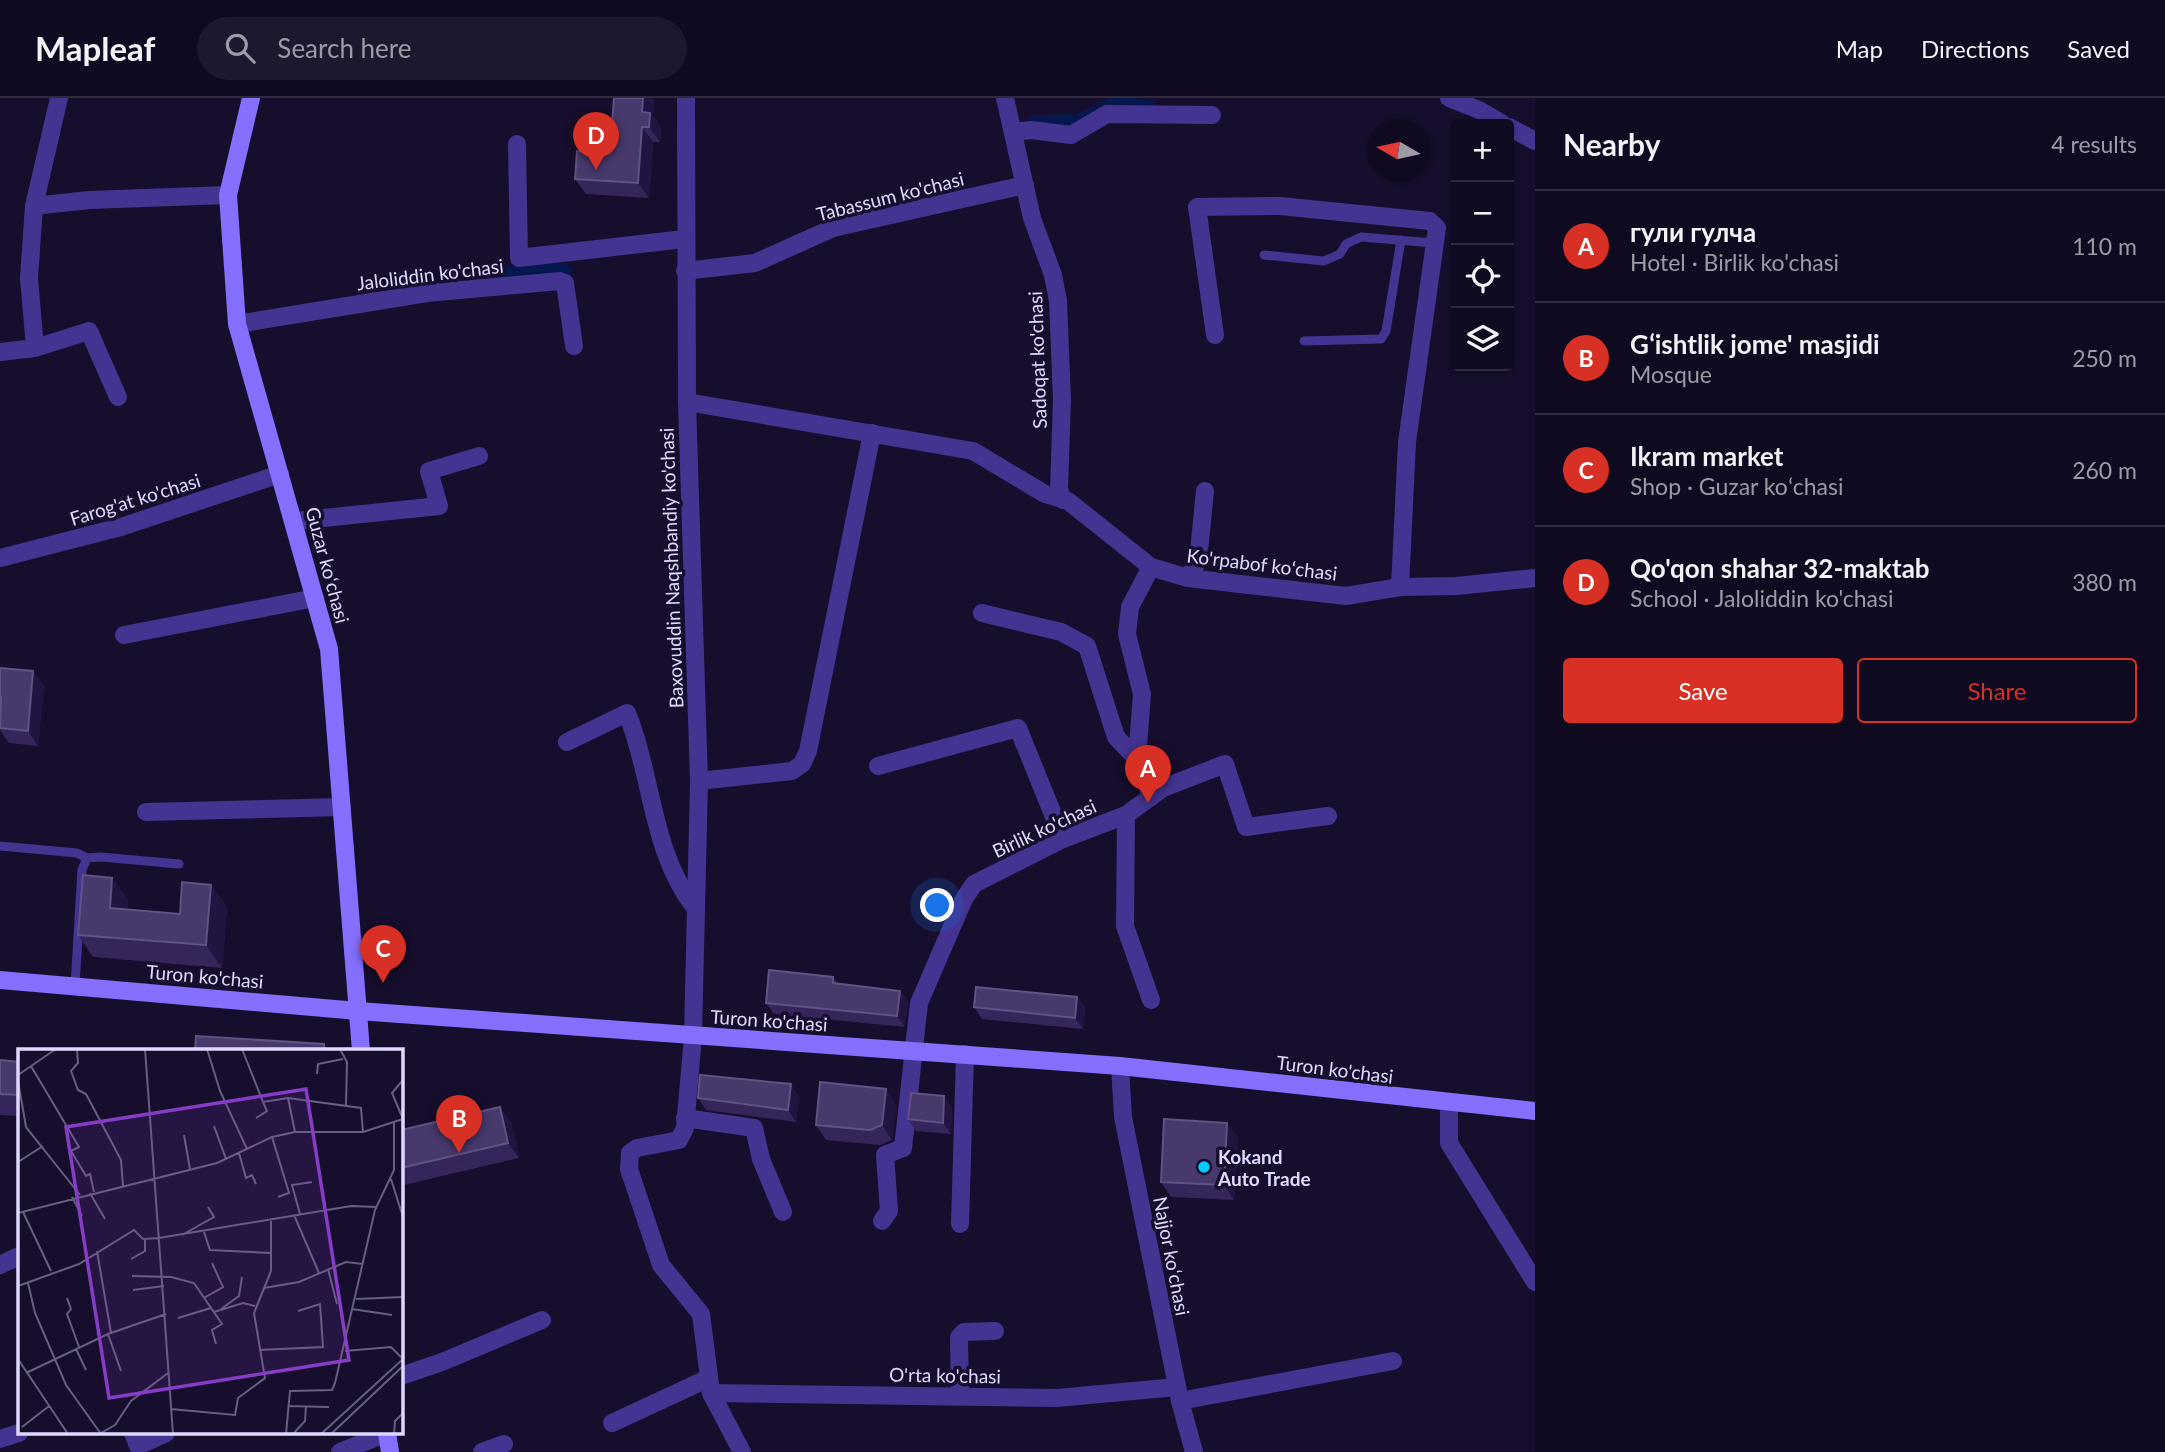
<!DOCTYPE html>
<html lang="en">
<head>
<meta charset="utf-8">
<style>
  body { margin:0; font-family:Lato,sans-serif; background:#1e182e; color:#f1f3f6 }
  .controls { position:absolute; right:21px; top:21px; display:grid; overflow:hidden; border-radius:7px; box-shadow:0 2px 5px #0004 }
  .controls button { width:63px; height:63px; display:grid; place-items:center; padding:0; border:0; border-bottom:2px solid #302b3f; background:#100a21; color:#f1f3f6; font:35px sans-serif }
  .compass { position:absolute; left:1367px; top:21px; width:63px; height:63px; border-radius:50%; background:#100a21; box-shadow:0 2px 5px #0004; rotate:279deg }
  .you { position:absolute; left:938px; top:808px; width:24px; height:24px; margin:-18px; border:5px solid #fff; border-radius:50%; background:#1a73e8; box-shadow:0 0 0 10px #1a73e833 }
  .badge { display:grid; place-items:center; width:46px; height:46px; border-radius:50%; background:#d93025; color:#fff; font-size:23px; font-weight:700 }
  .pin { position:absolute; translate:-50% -58px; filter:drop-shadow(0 2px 4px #0008) }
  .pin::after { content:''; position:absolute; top:37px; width:24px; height:21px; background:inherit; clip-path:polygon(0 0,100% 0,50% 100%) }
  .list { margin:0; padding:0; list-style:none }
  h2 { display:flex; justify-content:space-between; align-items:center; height:91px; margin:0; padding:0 28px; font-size:30px }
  h2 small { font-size:23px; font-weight:400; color:#9c9aa5 }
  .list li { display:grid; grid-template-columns:46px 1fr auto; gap:21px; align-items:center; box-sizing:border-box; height:112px; padding:0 28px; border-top:2px solid #302b3f }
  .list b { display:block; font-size:26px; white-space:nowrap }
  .list p { margin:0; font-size:23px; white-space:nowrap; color:#9c9aa5 }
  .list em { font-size:23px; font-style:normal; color:#9c9aa5 }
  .actions { display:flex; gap:14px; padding:21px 28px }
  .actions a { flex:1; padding:16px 0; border:2px solid #d93025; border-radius:7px; text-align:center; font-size:24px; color:#d93025 }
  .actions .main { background:#d93025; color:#fff }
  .icon { flex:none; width:38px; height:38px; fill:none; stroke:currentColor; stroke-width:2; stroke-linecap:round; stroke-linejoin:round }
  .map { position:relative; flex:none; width:1535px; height:1354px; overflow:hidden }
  header { display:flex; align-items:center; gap:42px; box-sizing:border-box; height:98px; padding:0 35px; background:#100a21; border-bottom:2px solid #302b3f }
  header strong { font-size:33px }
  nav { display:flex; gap:38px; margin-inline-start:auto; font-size:24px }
  .search { width:490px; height:63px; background:#1e182e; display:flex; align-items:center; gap:18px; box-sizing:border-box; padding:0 24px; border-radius:38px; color:#9c9aa5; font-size:26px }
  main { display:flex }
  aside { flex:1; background:#100a21 }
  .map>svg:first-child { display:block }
</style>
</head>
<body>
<header>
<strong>Mapleaf</strong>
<div class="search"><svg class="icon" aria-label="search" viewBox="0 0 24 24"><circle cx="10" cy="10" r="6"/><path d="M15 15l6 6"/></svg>Search here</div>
<nav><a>Map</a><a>Directions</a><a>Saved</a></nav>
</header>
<main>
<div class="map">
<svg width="1535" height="1354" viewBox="0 0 1535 1354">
  <rect width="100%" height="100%" fill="#160e2c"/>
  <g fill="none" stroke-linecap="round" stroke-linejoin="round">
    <g stroke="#05174e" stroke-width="16">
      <path d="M1035 25 1079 24 1115 7 1149 9"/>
      <path d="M507 176 564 173"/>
    </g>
    <g stroke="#423490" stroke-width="9">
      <path d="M1264 157 1324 163 1340 156 1346 146 1361 139 1434 145"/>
      <path d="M1304 243 1381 241 1386 233 1401 142"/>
      <path d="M0 748 77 755 87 760"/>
      <path d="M75 888 82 772 87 760 101 759 179 766"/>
    </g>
    <g stroke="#423490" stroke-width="18">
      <path d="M686 0 687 304 699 683 693 938 685 1030 679 1042 637 1050 630 1055 629 1071 661 1167 701 1216 711 1295 742 1354"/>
      <path d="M1005 0 1032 120 1053 177 1058 203 1062 301 1059 391 1063 402"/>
      <path d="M1449 0 1479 12 1503 26"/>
      <path d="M1509 29 1535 43"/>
      <path d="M1013 34 1031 32 1071 37 1107 16 1212 17"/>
      <path d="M517 46 519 160 684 141"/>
      <path d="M34 108 89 102 228 97"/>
      <path d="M685 173 755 165 833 130 1025 87"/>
      <path d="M237 226 427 195 560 183 565 185 574 248"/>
      <path d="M1215 237 1197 109 1280 108 1430 123 1437 130 1407 344 1400 489"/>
      <path d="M35 250 89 233 118 299"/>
      <path d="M0 254 35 250 29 180 34 108 59 0"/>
      <path d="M687 304 973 353 1045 396 1068 403 1151 469 1188 480 1346 498 1400 489 1456 488 1535 480"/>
      <path d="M295 423 439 408 429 373 479 358"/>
      <path d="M0 460 121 429 280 376"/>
      <path d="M1151 469 1130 509 1127 536 1142 596 1137 661 1151 699"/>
      <path d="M1188 480 1198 463 1205 393"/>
      <path d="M982 515 1061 534 1087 548 1116 639 1137 661"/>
      <path d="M124 537 315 500"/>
      <path d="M567 644 627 615C653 679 651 755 696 811"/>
      <path d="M878 668 1018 630 1063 741"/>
      <path d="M699 683 792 673 802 666 808 653 872 335"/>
      <path d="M146 714 342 709"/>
      <path d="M1126 717 1125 828 1151 902"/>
      <path d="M1120 968 1123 1019 1180 1303 1194 1354"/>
      <path d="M1449 1006V1045L1535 1184"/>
      <path d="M685 1020 754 1030 761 1061 783 1114"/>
      <path d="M882 1123 889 1113 885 1057 903 1050 919 905 964 801 974 786 1063 741 1126 717 1163 690 1225 666 1246 729 1328 718"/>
      <path d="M960 1126 965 956"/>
      <path d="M0 1167 19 1158"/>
      <path d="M401 1278 442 1264 542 1222"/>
      <path d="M711 1295 1057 1300 1177 1289"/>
      <path d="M960 1298 959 1239 964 1234 995 1233"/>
      <path d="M1180 1303 1393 1263"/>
      <path d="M612 1325 709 1280"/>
      <path d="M133 1335 138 1348 166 1335"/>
      <path d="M0 1341 19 1335"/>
      <path d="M340 1354 387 1335"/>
      <path d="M482 1354 504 1346"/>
    </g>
    <g stroke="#846fff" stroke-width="18">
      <path d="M251 0 228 97 237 226 329 551 361 953"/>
      <path d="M0 882 358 913 1120 968 1535 1013"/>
      <path d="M387 1335 390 1354"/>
    </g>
  </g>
  <g fill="#36255b">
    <path d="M614 0H654L653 18 661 30 660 44H653L649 100 586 96 575 81 610 55Z"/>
    <path d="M0 570 33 573 44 588 38 648 9 645 0 632Z"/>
    <path d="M112 780 128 802 127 812 180 816 211 787 227 809 222 870 93 859 78 837Z"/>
    <path d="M833 879 838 886 900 893 908 904 905 929 774 916 766 905Z"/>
    <path d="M1077 899 1085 910 1083 931 982 921 974 909Z"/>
    <path d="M0 962 19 964V1018L0 1017Z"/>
    <path d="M799 998 796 1024 706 1012 698 1000Z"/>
    <path d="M944 998 952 1010 951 1036 916 1033 908 1021Z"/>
    <path d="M896 1006 892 1042 880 1047 826 1042 816 1027Z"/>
    <path d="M511 1024 519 1060 404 1087 401 1083V1032Z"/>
    <path d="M1227 1025 1238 1040 1234 1102 1171 1099 1161 1084Z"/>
  </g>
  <g fill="#211441">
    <path d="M643 0H654L653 18 661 30 660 44 649 29 642 14Z"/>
    <path d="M642 29 653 44 649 100 638 85Z"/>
    <path d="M33 573 44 588 38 648 28 633Z"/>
    <path d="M112 780 128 802 125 833 110 810Z"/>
    <path d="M211 787 227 809 222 870 206 847Z"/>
    <path d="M900 893 908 904 905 929 897 918Z"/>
    <path d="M1077 899 1085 910 1083 931 1075 920Z"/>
    <path d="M324 946 329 953H324Z"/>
    <path d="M791 986 799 998 796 1024 788 1012Z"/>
    <path d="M886 991 896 1006 892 1042 882 1027Z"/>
    <path d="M944 998 952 1010 951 1036 943 1025Z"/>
    <path d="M500 1009 511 1024 519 1060 508 1045Z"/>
    <path d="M1227 1025 1238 1040 1234 1102 1224 1087Z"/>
  </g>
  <g fill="#48396d" stroke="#605284" stroke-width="2">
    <path d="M614 0H643L642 14 650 15 649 29H642L638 85 575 81 577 53 610 55Z"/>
    <path d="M0 570 33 573 28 633 0 630 1 599H0Z"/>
    <path d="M83 777 112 780 110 810 180 816 182 784 211 787 206 847 78 837Z"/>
    <path d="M769 872 833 879V885L900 893 897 918 766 905Z"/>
    <path d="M976 889 1077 899 1075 920 974 909Z"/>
    <path d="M196 938 324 946V953H195Z"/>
    <path d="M0 962 19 964V997L0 996Z"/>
    <path d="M700 977 791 986 788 1012 698 1000Z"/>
    <path d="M820 984 886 991 882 1027 870 1032 816 1027Z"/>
    <path d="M911 995 944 998 943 1025 908 1021Z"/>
    <path d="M500 1009 508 1045 401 1070V1032Z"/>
    <path d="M1164 1021 1227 1025 1224 1087 1161 1084Z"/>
  </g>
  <circle fill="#04c9ff" stroke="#160e2c" stroke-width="2.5" cx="1204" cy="1069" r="7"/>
  <g text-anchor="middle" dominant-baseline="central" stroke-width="7" stroke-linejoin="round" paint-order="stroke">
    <g font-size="19" fill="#e1d8ff" stroke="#160e2c">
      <text transform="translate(890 98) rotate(-14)">Tabassum ko'chasi</text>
      <text transform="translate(430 176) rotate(-7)">Jaloliddin ko'chasi</text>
      <text transform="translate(1037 262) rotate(-92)">Sadoqat ko'chasi</text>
      <text transform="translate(135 401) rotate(-17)">Farog'at ko'chasi</text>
      <text transform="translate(1262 466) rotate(7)">Ko'rpabof koʻchasi</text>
      <text transform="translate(328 467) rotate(75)">Guzar koʻchasi</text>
      <text transform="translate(671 470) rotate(-92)">Baxovuddin Naqshbandiy ko'chasi</text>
      <text transform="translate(1044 730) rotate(-25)">Birlik ko'chasi</text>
      <text transform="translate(205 878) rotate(5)">Turon ko'chasi</text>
      <text transform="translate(769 922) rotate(4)">Turon ko'chasi</text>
      <text transform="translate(1335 971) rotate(7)">Turon ko'chasi</text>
      <text transform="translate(1172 1158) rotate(79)">Najjor koʻchasi</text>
      <text transform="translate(945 1277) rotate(1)">O'rta ko'chasi</text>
    </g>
    <g font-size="19" font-weight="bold" fill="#e1d8ff" stroke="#160e2c" text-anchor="start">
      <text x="1218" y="1058">Kokand<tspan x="1218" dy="22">Auto Trade</tspan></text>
    </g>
  </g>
  <g transform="translate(18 951)">
    <rect width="385" height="385" fill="#160e2c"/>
    <path fill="none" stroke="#675f80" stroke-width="2" d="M59 0 60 14 53 22 60 41 68 45 103 111 105 137M127 0 155 385M189 0 202 42 229 100M224 0 245 53 270 49 343 59 345 83M322 0 329 13 328 56M13 17 61 98 53 102 68 127 72 125 76 143M299 25 300 15 325 10M0 26 38 0M0 32 8 78 62 146M270 49 277 83M238 69 249 62 245 53M385 70 374 44 385 31M196 77 208 110M166 86 172 120M254 88 271 144 260 148M221 104 228 129 234 126 238 135M0 113 25 97M373 130 385 168M72 144 87 170M54 148 64 167M5 163 33 222M0 164 199 114 254 88 277 83H345L385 70M282 165 274 136 294 133M276 166 301 224M186 183 192 201 253 204M164 186 196 168 190 158M79 202 93 284M113 210 127 202V190M310 220 319 255M114 227 153 228 176 234 204 275 194 281 198 295M10 234 17 264 48 336 83 385M0 237 61 215 116 181 125 190 141 189 333 157 359 158M246 239 281 233 328 213 345 215M115 241 146 237M49 249 53 260 49 265 61 298M186 249 205 238 194 214M338 250 385 248M203 260 221 247 224 228M334 260 374 266M196 263 225 254 237 257M160 269 193 259M90 285 103 322M58 300 68 321M241 301 305 298 302 255 280 262M327 302 373 298 385 310M0 310 50 385M8 324 90 285 148 265M270 357 311 358M153 360 217 366 220 349 247 329 236 264 253 222V170M4 378 31 357M81 385 97 376 113 352 150 324M268 385 272 342 314 341 317 334 357 161 376 121V74M275 385 287 372 288 357M303 385 385 310M313 385 385 317M376 385 377 372 385 364"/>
    <path fill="#853dc5" fill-opacity="0.15" stroke="#853dc5" stroke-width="3.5" d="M288 40 331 311 91 349 48 78Z"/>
    <rect width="385" height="385" fill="none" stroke="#e1d8ff" stroke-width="3.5"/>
  </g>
</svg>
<div class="controls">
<button>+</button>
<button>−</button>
<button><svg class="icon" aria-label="locate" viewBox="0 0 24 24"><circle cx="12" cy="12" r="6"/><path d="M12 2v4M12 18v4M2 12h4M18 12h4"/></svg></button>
<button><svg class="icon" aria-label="layers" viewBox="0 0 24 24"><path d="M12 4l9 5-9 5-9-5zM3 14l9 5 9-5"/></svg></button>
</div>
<svg class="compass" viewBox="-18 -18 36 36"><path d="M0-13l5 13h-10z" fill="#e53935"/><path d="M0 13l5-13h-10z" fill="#9c9aa5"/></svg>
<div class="you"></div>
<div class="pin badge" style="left:1148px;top:705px">A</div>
<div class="pin badge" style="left:459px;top:1055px">B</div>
<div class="pin badge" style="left:383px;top:885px">C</div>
<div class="pin badge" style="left:596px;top:72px">D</div>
</div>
<aside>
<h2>Nearby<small>4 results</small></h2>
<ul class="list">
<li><span class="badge">A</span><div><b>гули гулча</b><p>Hotel · Birlik ko'chasi</p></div><em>110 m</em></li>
<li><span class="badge">B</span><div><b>Gʻishtlik jome' masjidi</b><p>Mosque</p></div><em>250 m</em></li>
<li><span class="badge">C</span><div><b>Ikram market</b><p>Shop · Guzar koʻchasi</p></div><em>260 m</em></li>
<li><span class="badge">D</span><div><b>Qo'qon shahar 32-maktab</b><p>School · Jaloliddin ko'chasi</p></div><em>380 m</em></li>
</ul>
<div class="actions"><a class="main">Save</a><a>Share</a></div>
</aside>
</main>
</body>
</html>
